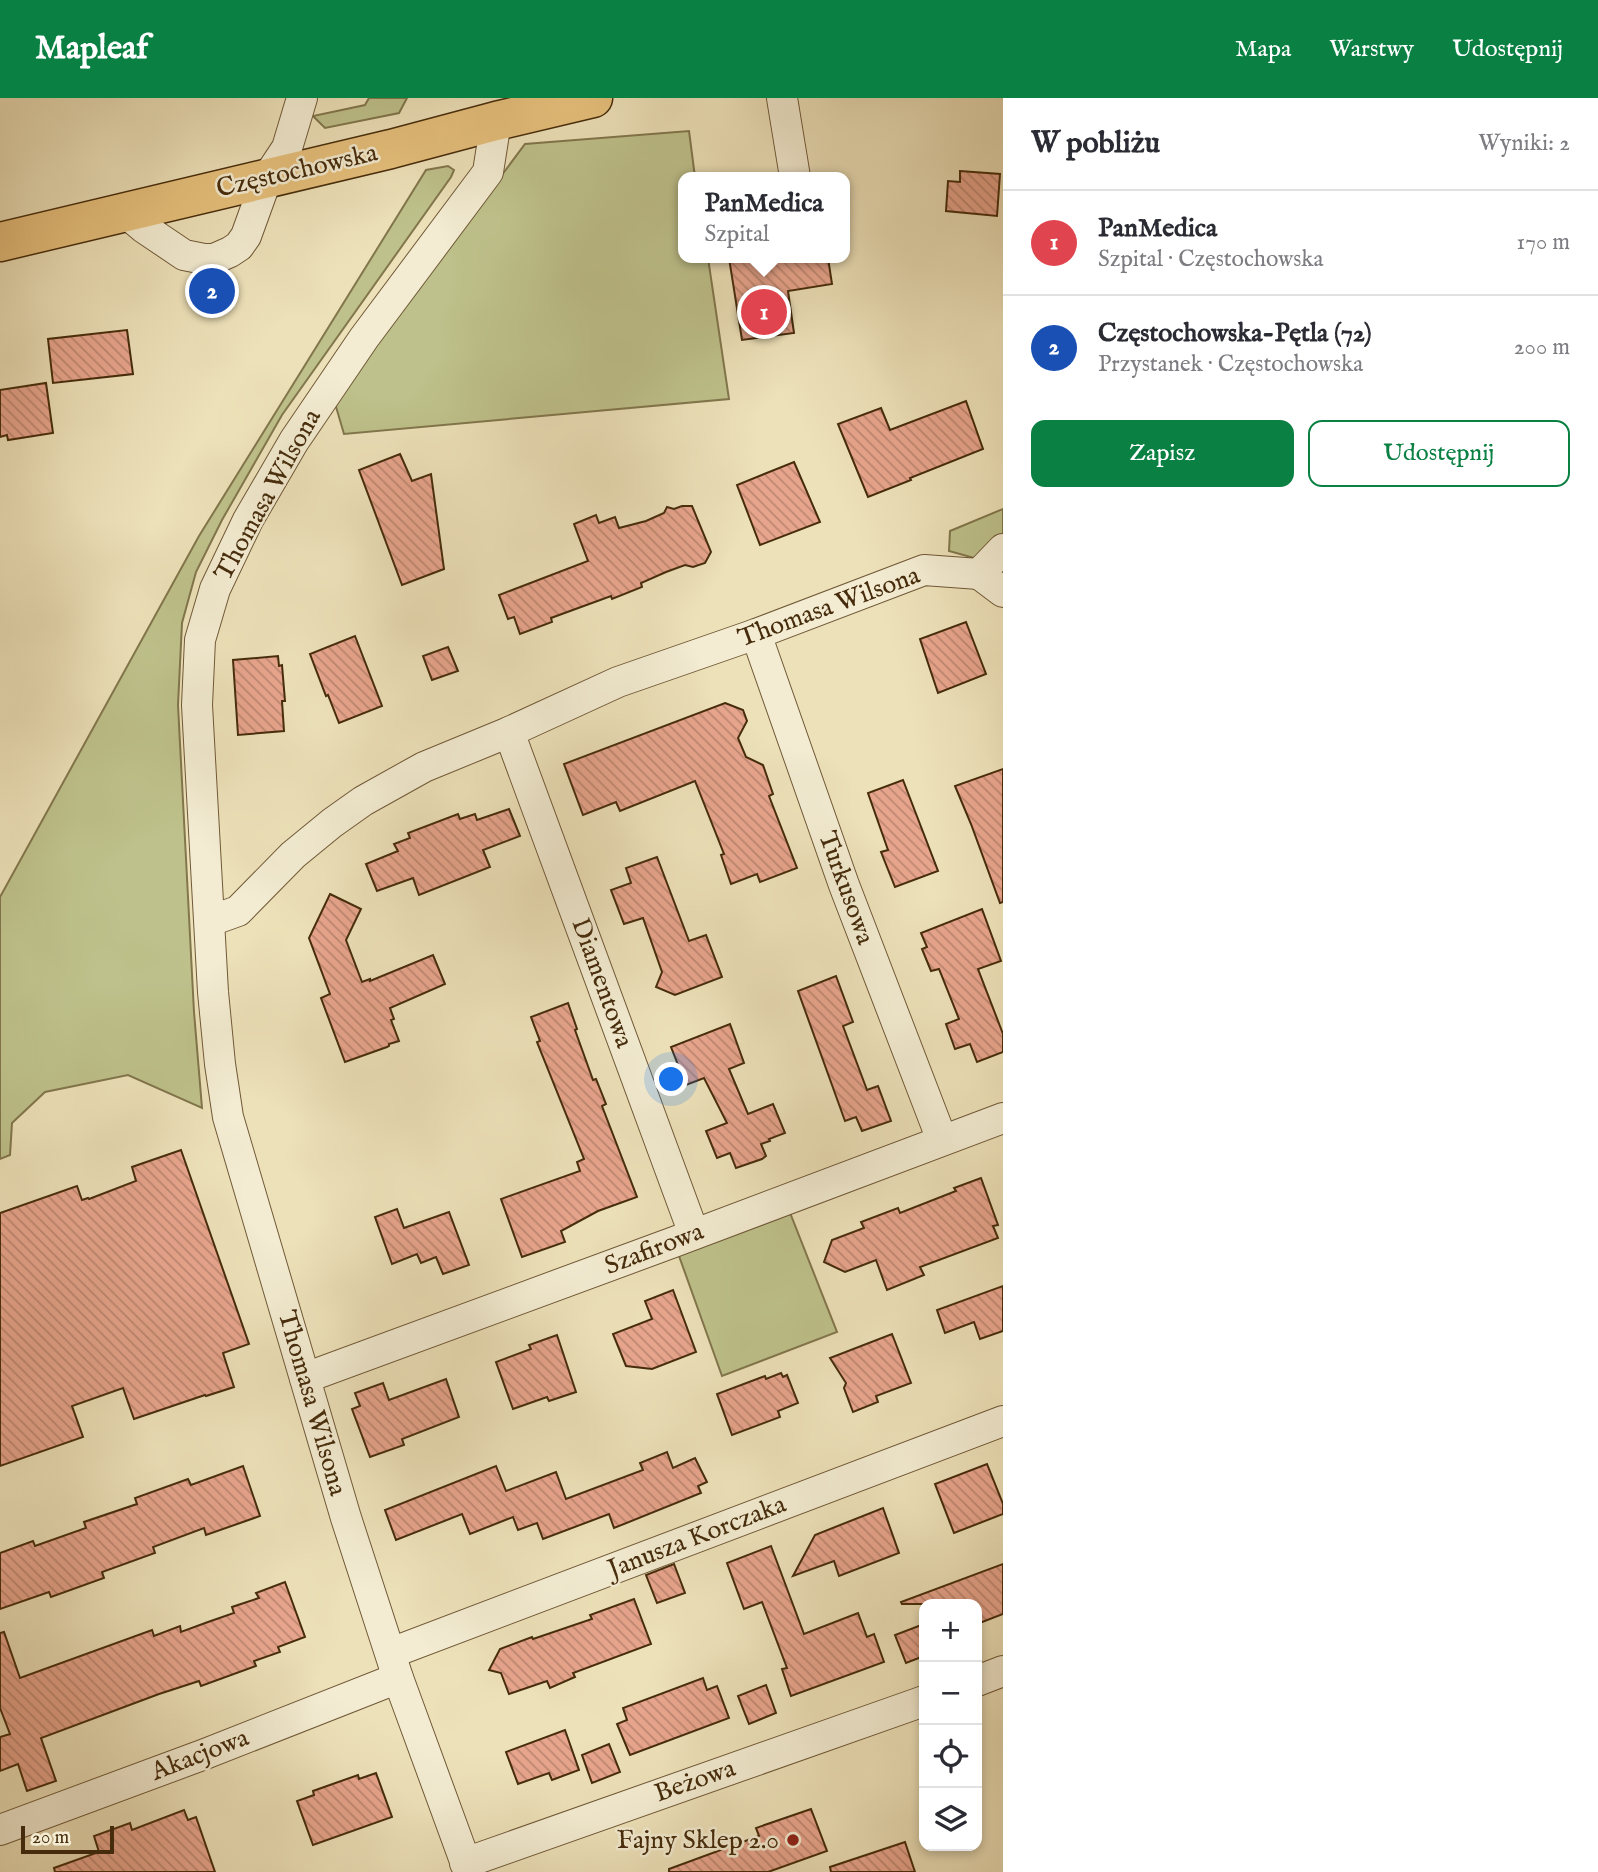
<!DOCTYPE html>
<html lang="pl">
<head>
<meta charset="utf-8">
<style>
  body { margin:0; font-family:"IM FELL English",serif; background:#f7f7f7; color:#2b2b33 }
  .controls { position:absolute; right:21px; bottom:21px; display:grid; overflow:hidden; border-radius:14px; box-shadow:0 4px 10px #0003 }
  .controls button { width:63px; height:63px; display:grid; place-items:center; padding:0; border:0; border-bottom:2px solid #e1e1e2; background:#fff; color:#2b2b33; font:35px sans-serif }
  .scale { position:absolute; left:21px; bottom:18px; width:93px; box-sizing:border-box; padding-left:7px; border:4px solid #462c0c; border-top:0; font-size:19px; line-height:24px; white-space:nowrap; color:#462c0c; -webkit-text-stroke:5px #f3ecd2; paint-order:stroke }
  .you { position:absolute; left:672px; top:982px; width:24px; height:24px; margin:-18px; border:5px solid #fff; border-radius:50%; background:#1a73e8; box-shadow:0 0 0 10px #1a73e833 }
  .badge { display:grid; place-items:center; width:46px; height:46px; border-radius:50%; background:#0b8043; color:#fff; font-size:23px; font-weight:700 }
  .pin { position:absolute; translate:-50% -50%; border:4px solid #fff; box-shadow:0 2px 7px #0006 }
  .popup { position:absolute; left:678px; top:74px; width:172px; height:91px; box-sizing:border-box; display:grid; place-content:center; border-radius:14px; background:#fff; filter:drop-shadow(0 2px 5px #0005); font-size:23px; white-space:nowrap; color:#7c7c81 }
  .popup b { font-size:26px; color:#2b2b33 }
  .popup::after { content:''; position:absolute; left:50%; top:100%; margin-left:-14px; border:14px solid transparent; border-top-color:#fff }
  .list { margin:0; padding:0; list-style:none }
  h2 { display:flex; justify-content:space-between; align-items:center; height:91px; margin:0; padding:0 28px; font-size:30px }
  h2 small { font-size:23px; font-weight:400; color:#7c7c81 }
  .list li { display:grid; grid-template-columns:46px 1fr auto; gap:21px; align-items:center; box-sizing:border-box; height:105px; padding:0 28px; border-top:2px solid #e1e1e2 }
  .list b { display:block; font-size:26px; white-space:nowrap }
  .list p { margin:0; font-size:23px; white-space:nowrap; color:#7c7c81 }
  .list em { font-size:23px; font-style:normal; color:#7c7c81 }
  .actions { display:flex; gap:14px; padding:21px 28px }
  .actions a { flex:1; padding:16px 0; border:2px solid #0b8043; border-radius:14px; text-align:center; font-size:24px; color:#0b8043 }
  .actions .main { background:#0b8043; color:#fff }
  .icon { flex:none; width:38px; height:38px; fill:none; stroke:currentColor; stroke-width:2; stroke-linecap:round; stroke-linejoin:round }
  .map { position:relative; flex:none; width:1003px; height:1774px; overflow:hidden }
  header { display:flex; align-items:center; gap:42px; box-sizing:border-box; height:98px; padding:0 35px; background:#0b8043; color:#fff }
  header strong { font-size:33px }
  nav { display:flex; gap:38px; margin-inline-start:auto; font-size:24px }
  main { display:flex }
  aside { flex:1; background:#fff }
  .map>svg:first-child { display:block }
</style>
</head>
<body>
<header>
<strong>Mapleaf</strong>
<nav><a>Mapa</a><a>Warstwy</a><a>Udostępnij</a></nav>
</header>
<main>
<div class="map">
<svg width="1003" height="1774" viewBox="0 0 1003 1774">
  <defs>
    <pattern id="building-back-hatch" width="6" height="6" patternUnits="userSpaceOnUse" patternTransform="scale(1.75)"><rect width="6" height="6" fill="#e8a58d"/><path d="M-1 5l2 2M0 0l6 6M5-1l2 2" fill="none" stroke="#be8772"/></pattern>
  </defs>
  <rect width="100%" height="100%" fill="#ede1b9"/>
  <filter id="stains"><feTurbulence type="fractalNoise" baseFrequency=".00286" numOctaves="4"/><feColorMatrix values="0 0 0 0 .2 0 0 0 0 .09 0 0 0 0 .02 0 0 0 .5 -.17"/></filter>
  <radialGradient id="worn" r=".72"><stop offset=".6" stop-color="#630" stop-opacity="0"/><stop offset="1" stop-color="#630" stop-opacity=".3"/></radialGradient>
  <g fill="#bec18b" stroke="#82764c" stroke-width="2">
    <path d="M369 0H407L399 15 325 30 313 18 365 7Z"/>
    <path d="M689 33 695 79H684V160H708L729 301 344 336 334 302 525 46Z"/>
    <path d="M448 68 454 72 451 79 282 317 222 422 196 474 182 525 178 607 194 914 202 1010 128 977 45 994 12 1025 10 1057 0 1061V799L199 438 426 72Z"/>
    <path d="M1003 411V468L949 453 950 433Z"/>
    <path d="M785 1102 837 1234 722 1278 674 1144Z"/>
  </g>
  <g fill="url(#building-back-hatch)" stroke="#462c0c" stroke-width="2">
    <path d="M960 73 1000 76 997 118 946 113 948 83 960 84Z"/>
    <path d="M729 160H828L832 186 788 193 794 235 742 242Z"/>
    <path d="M127 232 133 276 53 285 48 241Z"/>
    <path d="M46 285 53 335 8 342 7 337 0 339V292Z"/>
    <path d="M966 303 983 351 910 380 911 382 868 399 838 326 881 310 890 332Z"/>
    <path d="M400 356 412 383 431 376 444 471 402 487 359 372Z"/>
    <path d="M794 364 820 424 760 447 737 387Z"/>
    <path d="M682 408H692L711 454 705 465 693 469 685 467 666 474 641 485 642 489 612 501 611 498 551 520 552 524 520 536 514 519 508 521 499 497 588 463 574 426 596 417 599 425 615 419 619 430 646 423 664 415 667 409 674 411Z"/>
    <path d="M966 524 986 576 938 595 920 541Z"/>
    <path d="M355 538 382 608 339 625 328 597 326 598 310 556Z"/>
    <path d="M448 549 458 573 432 582 423 558Z"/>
    <path d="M278 558 279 568 282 567 285 603H282L284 633 238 637 233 562Z"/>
    <path d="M725 605 743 612 747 623 738 640 746 659 763 667 773 696 769 698 797 770 760 784 757 776 731 786 721 757 724 756 695 683 620 713 616 704 583 717 564 666Z"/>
    <path d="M1003 671V804L1000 805 971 726 955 688Z"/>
    <path d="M903 682 938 773 895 789 881 754 888 752 868 695Z"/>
    <path d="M509 711 520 738 483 752 490 769 419 797 413 780 377 793 366 766 398 753 394 746 410 740 408 735 458 716 460 721 475 716 477 722Z"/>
    <path d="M657 759 689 843 706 837 722 879 675 897 656 889 662 874 643 820 624 826 611 792 631 785 626 770Z"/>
    <path d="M330 796 361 811 346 842 362 884 370 881V883L433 857 445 886 390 910 394 921 391 922 399 943 389 946V948L387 949 345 964 321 900 330 896 309 840Z"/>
    <path d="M982 811 1001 863 978 871 1003 936V954L977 964 970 946 955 951 946 926 959 921 939 871 931 873 922 851 927 849 921 835Z"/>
    <path d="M836 878 853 924 843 928 867 992 878 988 891 1023 862 1033 856 1019 845 1023 798 893Z"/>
    <path d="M568 905 577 931 575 932 593 982 596 981 606 1006 602 1008 637 1099 598 1113 561 1133 565 1144 522 1159 501 1101 580 1073 577 1064 584 1061 537 944 540 943 531 919Z"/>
    <path d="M730 926 744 965 729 971 748 1016 773 1006 785 1035 769 1041 770 1043 761 1046 766 1058 762 1061 736 1070 730 1055 717 1060 706 1033 727 1025 704 980 686 987 671 949Z"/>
    <path d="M181 1052 249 1246 223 1255 234 1289 206 1298 205 1297 134 1321 123 1290 72 1308 83 1339 0 1368V1115L77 1088 82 1102 88 1100 89 1101 136 1083 132 1069Z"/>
    <path d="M981 1080 998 1127 993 1128 998 1140 920 1169 924 1177 887 1192 876 1162 845 1174 824 1164 832 1142 864 1130 861 1124 898 1110 900 1115 956 1093 954 1090Z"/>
    <path d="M397 1111 404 1130 449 1114 469 1167 443 1176 436 1159 421 1165 417 1156 392 1166 375 1119Z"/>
    <path d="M1003 1188V1233L980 1241 974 1224 945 1235 937 1212Z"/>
    <path d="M673 1192 696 1254 652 1271 626 1268 613 1236 652 1221 645 1203Z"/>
    <path d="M892 1236 911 1285 876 1298 878 1304 853 1314 844 1290 846 1285 830 1260Z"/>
    <path d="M557 1237 576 1294 549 1303 547 1299 513 1311 496 1264 531 1251 529 1247Z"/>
    <path d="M781 1275 783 1279 787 1277 798 1305 778 1313 780 1319 732 1337 717 1296 765 1278 766 1281Z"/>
    <path d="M446 1281 459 1319 402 1341 404 1347 370 1359 352 1311 360 1308 355 1295 383 1285 389 1302Z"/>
    <path d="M667 1354 673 1370 695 1360 707 1384 698 1388 701 1395 614 1430 609 1416 543 1441 537 1425 518 1432 513 1419 470 1436 462 1416 396 1442 385 1412 496 1368 506 1393 556 1374 566 1401 643 1372 640 1365Z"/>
    <path d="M987 1366 1003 1406V1416L954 1435 935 1386Z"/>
    <path d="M243 1368 260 1418 206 1437 204 1430 153 1449 155 1455 102 1474 104 1480 51 1499 49 1494 0 1511V1455L33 1443 35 1448 86 1430 84 1424 137 1406 135 1400 188 1381 191 1387Z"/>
    <path d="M883 1410 899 1455 839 1478 834 1463 793 1478 815 1437Z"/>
    <path d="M771 1448 804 1536 858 1515 867 1539 874 1536 884 1564 791 1598 782 1571 787 1570 762 1504 744 1511 727 1465Z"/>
    <path d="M674 1466 685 1495 657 1505 646 1477Z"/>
    <path d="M1003 1466V1516L977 1526V1506H902L901 1504Z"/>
    <path d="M285 1484 305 1539 278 1549 280 1554 254 1563 256 1568 201 1588 199 1583 159 1596 41 1640 56 1683 27 1693 18 1666 0 1673V1639L10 1636 0 1610V1535L4 1534 20 1580 152 1532 154 1538 180 1528 181 1534 208 1524 234 1515 232 1509 259 1500 256 1495Z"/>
    <path d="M634 1501 651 1546 573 1575 575 1579 550 1590 547 1583 509 1596 501 1575 489 1572 500 1551 532 1539 533 1541 592 1521 590 1517Z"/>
    <path d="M924 1526V1558L906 1565 895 1537Z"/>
    <path d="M703 1580 707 1592 717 1588 729 1620 630 1657 617 1626 627 1622 623 1610Z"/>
    <path d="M766 1587 776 1615 749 1626 738 1598Z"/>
    <path d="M565 1632 579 1672 552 1682 549 1675 518 1686 506 1654Z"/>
    <path d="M609 1646 620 1674 592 1685 582 1657Z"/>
    <path d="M376 1675 392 1719 313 1747 297 1703 314 1697 313 1693 358 1677 359 1681Z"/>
    <path d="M811 1711 827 1753 768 1774H669V1771L759 1738 756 1730Z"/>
    <path d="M184 1712 188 1722 196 1719 215 1774H55L54 1770 99 1754 94 1738 130 1725 132 1732Z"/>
    <path d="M905 1744 915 1774H831L830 1769Z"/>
  </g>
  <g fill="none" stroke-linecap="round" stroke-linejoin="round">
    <defs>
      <g id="minor">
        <path d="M782 0 795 79"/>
        <path d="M125 114 144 130 184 157 204 161H214L230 154 239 148 246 138 267 80 287 50 302 0"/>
        <path d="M979 476 1003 451"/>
        <path d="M979 476 1003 494"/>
        <path d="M756 536 844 787 942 1042"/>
        <path d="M509 634 694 1136"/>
        <path d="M210 823 238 813 293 757 332 725 363 703 424 669 509 634 618 584 756 536 924 472 979 476"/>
        <path d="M305 1280 674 1144 1003 1020"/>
        <path d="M391 1555 1003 1323"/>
        <path d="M977 1583 1003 1573"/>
        <path d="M0 1732 205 1656 398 1580"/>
        <path d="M465 1765 924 1603"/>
        <path d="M469 1774 398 1580 346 1420 228 1019 220 966 213 894 197 607 200 542 215 491 248 422 294 343 364 240 488 74 496 23"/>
      </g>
      <path id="major" d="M0 144 391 51 496 23 593 0"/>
    </defs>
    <use href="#minor" stroke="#705937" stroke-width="32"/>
    <use href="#major" stroke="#462c0c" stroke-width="41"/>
    <use href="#minor" stroke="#f3ecd2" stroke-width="30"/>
    <use href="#major" stroke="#e6c07c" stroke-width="38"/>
  </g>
  <circle fill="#8f2418" stroke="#f3ecd2" stroke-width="2.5" cx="793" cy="1742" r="7"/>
  <g text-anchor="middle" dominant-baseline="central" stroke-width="5" stroke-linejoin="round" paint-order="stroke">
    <g font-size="26" fill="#462c0c" stroke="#f3ecd2">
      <text transform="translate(297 73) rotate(-13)">Częstochowska</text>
      <text transform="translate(268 397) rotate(-61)">Thomasa Wilsona</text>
      <text transform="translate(829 509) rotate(-20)">Thomasa Wilsona</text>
      <text transform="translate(846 790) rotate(70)">Turkusowa</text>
      <text transform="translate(602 885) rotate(70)">Diamentowa</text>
      <text transform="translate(654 1151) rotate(-21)">Szafirowa</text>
      <text transform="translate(312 1305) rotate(74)">Thomasa Wilsona</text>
      <text transform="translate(697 1439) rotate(-21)">Janusza Korczaka</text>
      <text transform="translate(200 1657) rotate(-21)">Akacjowa</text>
      <text transform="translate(695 1683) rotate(-19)">Beżowa</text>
    </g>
    <g font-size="26" fill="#462c0c" stroke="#f3ecd2" text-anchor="end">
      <text x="779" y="1742">Fajny Sklep 2.0</text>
    </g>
  </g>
  <rect width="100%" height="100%" filter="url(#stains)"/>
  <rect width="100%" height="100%" fill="url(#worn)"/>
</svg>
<div class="controls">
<button>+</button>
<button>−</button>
<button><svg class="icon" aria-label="locate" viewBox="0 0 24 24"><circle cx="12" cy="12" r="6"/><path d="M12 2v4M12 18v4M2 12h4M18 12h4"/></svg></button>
<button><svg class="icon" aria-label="layers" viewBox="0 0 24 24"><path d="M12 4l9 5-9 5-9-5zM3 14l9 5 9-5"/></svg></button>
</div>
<div class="scale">20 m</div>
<div class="you"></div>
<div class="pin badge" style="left:764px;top:214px;background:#e0444e">1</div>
<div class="popup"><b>PanMedica</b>Szpital</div>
<div class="pin badge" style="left:212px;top:193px;background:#1a4fb4">2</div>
</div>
<aside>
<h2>W pobliżu<small>Wyniki: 2</small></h2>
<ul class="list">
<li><span class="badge" style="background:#e0444e">1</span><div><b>PanMedica</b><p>Szpital · Częstochowska</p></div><em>170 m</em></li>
<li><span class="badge" style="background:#1a4fb4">2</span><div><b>Częstochowska-Pętla (72)</b><p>Przystanek · Częstochowska</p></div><em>200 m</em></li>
</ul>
<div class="actions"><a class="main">Zapisz</a><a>Udostępnij</a></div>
</aside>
</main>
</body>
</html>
